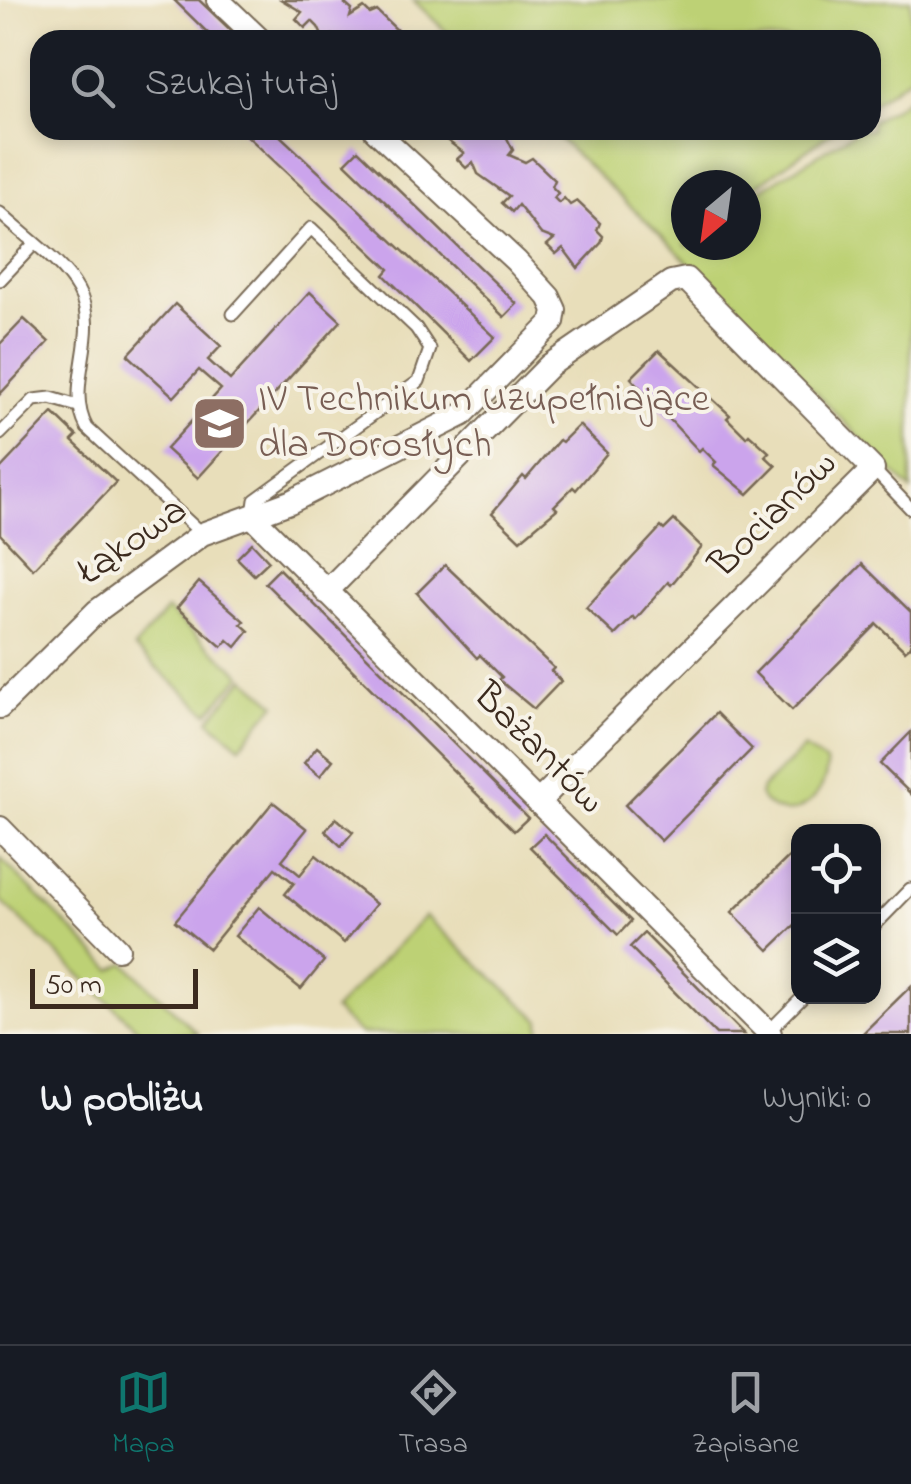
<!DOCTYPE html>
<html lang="pl">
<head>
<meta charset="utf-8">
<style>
  body { margin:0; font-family:"Indie Flower",sans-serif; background:#242831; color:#f1f3f6 }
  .controls { position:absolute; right:30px; bottom:30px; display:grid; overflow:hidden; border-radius:20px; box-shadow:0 5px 15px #0003 }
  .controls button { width:90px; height:90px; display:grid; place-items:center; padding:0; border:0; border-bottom:2px solid #363941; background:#171b24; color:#f1f3f6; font:50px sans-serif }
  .compass { position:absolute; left:671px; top:170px; width:90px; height:90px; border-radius:50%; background:#171b24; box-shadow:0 5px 15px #0003; rotate:209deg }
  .scale { position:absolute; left:30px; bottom:25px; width:168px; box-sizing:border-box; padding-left:10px; border:5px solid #3b2a1e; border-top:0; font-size:28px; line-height:35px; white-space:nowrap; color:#3b2a1e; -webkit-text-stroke:8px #f7f3e8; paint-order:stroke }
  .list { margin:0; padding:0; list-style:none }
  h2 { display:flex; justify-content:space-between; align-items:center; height:130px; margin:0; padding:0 40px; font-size:42px }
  h2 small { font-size:32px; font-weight:400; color:#9ea1a6 }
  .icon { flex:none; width:55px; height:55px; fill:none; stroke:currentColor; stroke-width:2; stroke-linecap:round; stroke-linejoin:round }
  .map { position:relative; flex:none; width:911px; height:1034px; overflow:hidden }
  .search { position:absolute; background:#171b24; box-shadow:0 5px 15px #0003; left:30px; right:30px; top:30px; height:110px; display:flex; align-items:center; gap:25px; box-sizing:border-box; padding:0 35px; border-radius:30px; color:#9ea1a6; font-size:38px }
  .sheet { height:310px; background:#171b24 }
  nav { display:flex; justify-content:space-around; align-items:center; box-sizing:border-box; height:140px; border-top:2px solid #363941; background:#171b24; font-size:28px; color:#9ea1a6 }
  nav a { display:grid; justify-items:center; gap:5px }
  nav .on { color:#0f766e }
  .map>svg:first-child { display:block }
</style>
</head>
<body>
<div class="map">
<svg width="911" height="1034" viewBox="0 0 911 1034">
  <rect width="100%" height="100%" fill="#f7f3e8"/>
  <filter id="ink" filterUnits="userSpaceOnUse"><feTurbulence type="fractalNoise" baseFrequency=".01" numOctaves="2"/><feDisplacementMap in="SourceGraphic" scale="20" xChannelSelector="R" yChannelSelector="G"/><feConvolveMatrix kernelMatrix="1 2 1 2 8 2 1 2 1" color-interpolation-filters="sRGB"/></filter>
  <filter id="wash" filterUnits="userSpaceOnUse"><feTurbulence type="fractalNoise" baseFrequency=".0048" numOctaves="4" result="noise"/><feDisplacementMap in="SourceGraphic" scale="40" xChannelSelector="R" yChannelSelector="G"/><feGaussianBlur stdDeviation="2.25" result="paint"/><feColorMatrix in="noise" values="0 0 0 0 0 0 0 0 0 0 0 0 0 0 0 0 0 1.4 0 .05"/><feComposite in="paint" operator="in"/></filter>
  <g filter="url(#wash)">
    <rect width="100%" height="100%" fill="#e8deba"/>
    <g fill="#bdd174" stroke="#7c7e49" stroke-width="2.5">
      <path d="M413 0H911V76L871 104V40H455Z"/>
      <path d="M911 97V490L672 246 550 130H834L746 193V185H686V245H746V199L858 130H871V122Z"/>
      <path d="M167 610 242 675 208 713 134 648Z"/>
      <path d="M245 678 276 704 240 746 209 720Z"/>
      <path d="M804 748 826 762C831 797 784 833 760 796L762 788Z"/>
      <path d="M0 858 112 970 125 963 198 1034H143L0 900Z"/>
      <path d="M425 916 540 1020V1034H360L334 1010Z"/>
    </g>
    <g id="blocks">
      <g fill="#cba4ec">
        <path d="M174 0H199L241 40H215Z"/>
        <path d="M282 0H349L345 4 352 10 350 17 364 8 370 14 377 11 400 33 399 37 338 40 332 35 324 40 318 27 312 21 305 28 296 19 302 12Z"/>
        <path d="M241 130H274L495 337 471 361 384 275 389 269Z"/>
        <path d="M433 130H503L513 150 509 155 525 162 532 158 555 180 552 187 558 193 554 198 559 203 564 198 570 205 577 201 600 223 597 230 603 236 601 243 578 268 563 248 556 254 547 245 554 239 541 234 518 205 512 212 502 203 509 196 478 174 473 162 466 168 457 159 464 153Z"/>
        <path d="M358 150 517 304 504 317 345 163Z"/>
        <path d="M310 292 341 321 198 478 166 449 221 389 199 370 174 397 128 355 175 304 221 346 208 360 230 380Z"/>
        <path d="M24 319 49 342 0 394V344Z"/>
        <path d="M659 350 730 415 727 418 746 437 749 434 769 452 765 456 776 466 748 494 713 465 716 462 702 448 699 451 631 378Z"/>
        <path d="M53 413 77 436 72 441 116 482 33 569 0 534V469Z"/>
        <path d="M579 425 607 453 576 490 573 487 554 506 557 509 520 540 492 513 523 476 526 479 559 440 562 442Z"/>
        <path d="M674 520 702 547 671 585 668 582 635 620 633 617 615 635 586 608 661 527 664 530Z"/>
        <path d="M252 543 269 561 254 575 237 558Z"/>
        <path d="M862 564 911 612V646L905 651 877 624 792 710 755 673Z"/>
        <path d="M445 565 554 668 551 671 561 681 534 709 499 680 502 677 480 655 477 658 417 593Z"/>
        <path d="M279 569 528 818 514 831 265 583Z"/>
        <path d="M199 582 244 621 241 624 249 631 236 647 228 640 222 647 177 608Z"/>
        <path d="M716 713 752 749 661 841 625 805Z"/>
        <path d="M911 732V794L880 764Z"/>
        <path d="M317 747 333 760 320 776 304 763Z"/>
        <path d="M273 802 307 829 282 860 300 875 316 855 376 904 344 943 285 894 294 883 275 868 209 949 175 921Z"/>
        <path d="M336 818 353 832 341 846 325 831Z"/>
        <path d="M544 834 631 921 618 935 530 847Z"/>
        <path d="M798 848V922L769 950 732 912Z"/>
        <path d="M259 907 324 961 301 989 235 936Z"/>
        <path d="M644 933 744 1034H716L630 947Z"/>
        <path d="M911 986V1034H862Z"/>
      </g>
    </g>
  </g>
  <g filter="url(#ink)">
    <use href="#blocks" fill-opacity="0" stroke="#786955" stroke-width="2.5"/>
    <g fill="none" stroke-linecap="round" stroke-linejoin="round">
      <defs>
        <g id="service">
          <path d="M0 213C24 236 62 261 78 290 103 334 63 385 87 428L202 534"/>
          <path d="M0 280 34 244"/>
          <path d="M233 314 311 228 416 328 430 349 419 381 255 500 253 514"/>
          <path d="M0 434 34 400 51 398 78 406"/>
          <path d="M873 469 911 509"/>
          <path d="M874 926 910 889"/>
          <path d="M768 1032 804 996"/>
        </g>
        <g id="minor">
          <path d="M218 0 260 40"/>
          <path d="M254 518 770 1034"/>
          <path d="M326 592 550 365 671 282 686 279 873 469 538 802"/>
          <path d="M0 707 97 611 202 534 290 502 462 415 553 322 555 310 549 297 516 261 375 130"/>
          <path d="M0 828 118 949"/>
        </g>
      </defs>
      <use href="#service" stroke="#786955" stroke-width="15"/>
      <use href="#minor" stroke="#786955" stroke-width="26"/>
      <use href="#service" stroke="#fff" stroke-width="11"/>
      <use href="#minor" stroke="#fff" stroke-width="22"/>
    </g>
  </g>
  <defs>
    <symbol id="school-square" viewBox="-11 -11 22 22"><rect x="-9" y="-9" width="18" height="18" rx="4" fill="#8d6e63" stroke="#f7f3e8"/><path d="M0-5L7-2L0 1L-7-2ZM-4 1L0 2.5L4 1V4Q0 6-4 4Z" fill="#fff"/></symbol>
  </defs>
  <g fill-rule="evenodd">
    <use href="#school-square" x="188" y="392" width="63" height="63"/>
  </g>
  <g text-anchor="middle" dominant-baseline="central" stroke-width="8" stroke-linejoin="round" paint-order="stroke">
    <g font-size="40" fill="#785e54" stroke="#f7f3e8" text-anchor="start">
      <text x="258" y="400">IV Technikum Uzupełniające<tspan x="258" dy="46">dla Dorosłych</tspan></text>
    </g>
    <g font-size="40" fill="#3b2a1e" stroke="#f7f3e8">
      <text transform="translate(774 515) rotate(-45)">Bocianów</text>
      <text transform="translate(133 542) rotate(-35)">Łąkowa</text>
      <text transform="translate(538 749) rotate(45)">Bażantów</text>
    </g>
  </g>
</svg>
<div class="controls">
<button><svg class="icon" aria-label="locate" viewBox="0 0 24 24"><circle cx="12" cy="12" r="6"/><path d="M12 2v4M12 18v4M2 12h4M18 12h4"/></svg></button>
<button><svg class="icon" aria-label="layers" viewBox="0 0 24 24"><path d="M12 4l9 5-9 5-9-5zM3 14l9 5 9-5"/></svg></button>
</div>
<svg class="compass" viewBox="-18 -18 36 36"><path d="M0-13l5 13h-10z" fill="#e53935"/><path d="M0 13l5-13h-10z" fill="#9ea1a6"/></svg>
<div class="scale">50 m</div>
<div class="search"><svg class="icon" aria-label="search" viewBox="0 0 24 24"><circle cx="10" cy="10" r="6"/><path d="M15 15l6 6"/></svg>Szukaj tutaj</div>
</div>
<section class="sheet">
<h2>W pobliżu<small>Wyniki: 0</small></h2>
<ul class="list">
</ul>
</section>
<nav>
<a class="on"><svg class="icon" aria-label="map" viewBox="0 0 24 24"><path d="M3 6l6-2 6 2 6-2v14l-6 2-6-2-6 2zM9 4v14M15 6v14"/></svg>Mapa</a>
<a><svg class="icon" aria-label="directions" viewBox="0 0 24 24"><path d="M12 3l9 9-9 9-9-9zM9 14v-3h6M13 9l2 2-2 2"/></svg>Trasa</a>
<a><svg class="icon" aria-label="saved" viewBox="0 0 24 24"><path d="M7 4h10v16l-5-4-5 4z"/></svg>Zapisane</a>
</nav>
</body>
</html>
